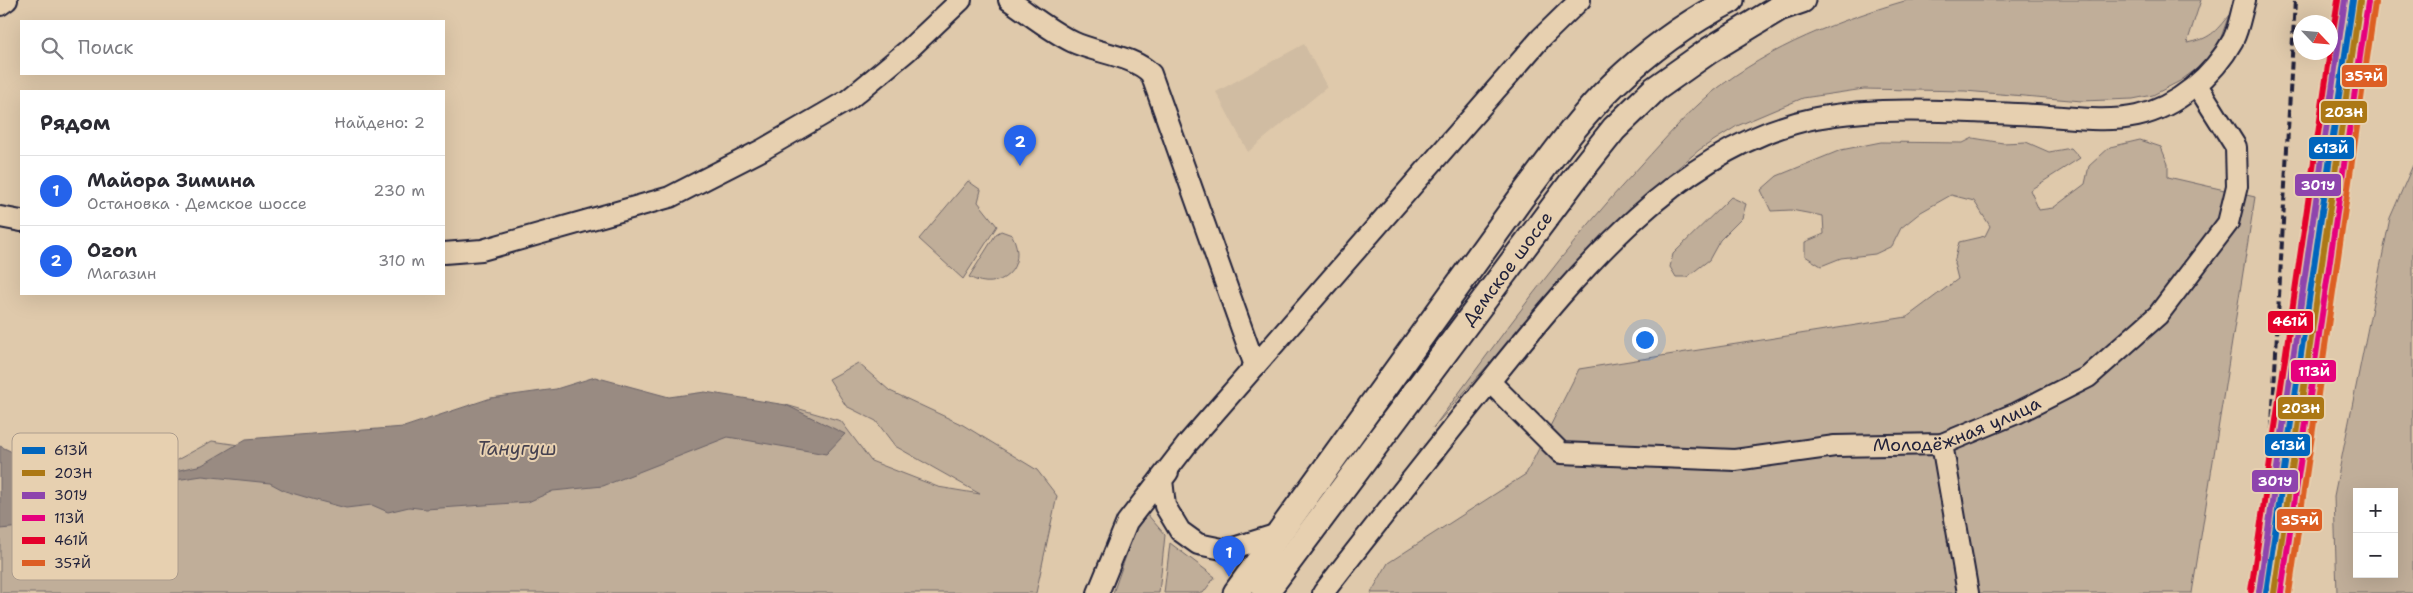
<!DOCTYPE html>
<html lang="ru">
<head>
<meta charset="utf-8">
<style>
  body { margin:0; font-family:"Shantell Sans",sans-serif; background:#f7f7f7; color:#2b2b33 }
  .controls { position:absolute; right:15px; bottom:15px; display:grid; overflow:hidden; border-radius:0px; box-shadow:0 5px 20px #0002 }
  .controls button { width:45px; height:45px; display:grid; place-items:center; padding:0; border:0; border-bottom:1px solid #e1e1e2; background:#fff; color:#2b2b33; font:25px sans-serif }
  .compass { position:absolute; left:2293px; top:15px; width:45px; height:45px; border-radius:50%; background:#fff; box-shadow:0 5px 20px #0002; rotate:116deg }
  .you { position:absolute; left:1644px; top:339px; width:18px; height:18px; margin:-12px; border:4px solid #fff; border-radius:50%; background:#1a73e8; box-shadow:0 0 0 8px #1a73e833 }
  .badge { display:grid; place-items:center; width:32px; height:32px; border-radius:50%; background:#2563eb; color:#fff; font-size:16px; font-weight:700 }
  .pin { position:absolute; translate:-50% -41px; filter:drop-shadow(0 1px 2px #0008) }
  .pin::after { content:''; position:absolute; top:26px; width:18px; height:15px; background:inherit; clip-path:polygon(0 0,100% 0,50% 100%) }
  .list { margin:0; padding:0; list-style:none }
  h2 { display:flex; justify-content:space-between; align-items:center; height:65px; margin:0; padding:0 20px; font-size:21px }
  h2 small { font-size:16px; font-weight:400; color:#7c7c81 }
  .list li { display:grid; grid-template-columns:32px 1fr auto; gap:15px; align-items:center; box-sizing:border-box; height:70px; padding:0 20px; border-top:1px solid #e1e1e2 }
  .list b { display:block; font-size:19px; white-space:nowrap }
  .list p { margin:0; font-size:16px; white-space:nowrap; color:#7c7c81 }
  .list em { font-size:16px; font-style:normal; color:#7c7c81 }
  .icon { flex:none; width:28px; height:28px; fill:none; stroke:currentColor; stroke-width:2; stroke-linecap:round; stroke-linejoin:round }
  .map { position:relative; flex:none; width:2413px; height:593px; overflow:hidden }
  .search { position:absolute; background:#fff; box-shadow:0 5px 20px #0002; left:20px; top:20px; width:425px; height:55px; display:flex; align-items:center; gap:12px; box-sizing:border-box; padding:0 18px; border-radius:0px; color:#7c7c81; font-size:19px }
  .panel { position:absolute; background:#fff; box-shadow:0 5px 20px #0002; left:20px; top:90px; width:425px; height:205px; border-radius:0px }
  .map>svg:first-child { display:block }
</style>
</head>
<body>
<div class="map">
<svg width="2413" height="593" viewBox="0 0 2413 593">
  <rect width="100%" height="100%" fill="#dfc9ab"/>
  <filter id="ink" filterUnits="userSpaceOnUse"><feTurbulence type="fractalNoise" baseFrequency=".02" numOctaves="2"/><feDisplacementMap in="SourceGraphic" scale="10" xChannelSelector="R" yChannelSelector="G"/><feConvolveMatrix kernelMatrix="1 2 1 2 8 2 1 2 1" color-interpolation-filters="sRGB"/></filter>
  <g filter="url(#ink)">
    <path fill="#d0bca2" d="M1304 44 1327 87 1248 152 1216 92Z"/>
    <g fill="#c0ae99" stroke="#71686a" fill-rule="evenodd">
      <path d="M1908 0H2201L2187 43C2210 39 2215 32 2229 15L2220 40 2206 62 2180 81 2153 95 2133 99 2082 101 1965 91 1864 89 1803 98 1737 126 1699 150 1626 212 1589 249 1433 428C1500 338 1565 246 1642 164 1665 139 1688 112 1714 91 1771 46 1839 20 1908 0Z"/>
      <path d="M1973 138 2003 143 2026 142 2049 152 2071 148 2080 158 2030 190 2039 210 2053 208 2085 184 2089 166 2110 147 2140 140 2161 147 2168 164V177L2255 197 2192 593H1371L1388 563 1526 474 1579 369 1907 317 1958 279 1954 263 1959 242 1985 236 1990 226 1974 201 1951 195 1921 212 1901 228 1892 246 1875 254 1841 258 1821 266 1805 256V242L1824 234 1823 216 1791 210 1771 211 1761 190 1777 176 1841 150 1881 142 1963 143Z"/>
      <path d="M2413 165V593H2337L2334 496 2390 218ZM2357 492H2394V574H2357Z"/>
      <path d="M968 181 981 190 978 202 997 226 963 279 919 239Z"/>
      <path d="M1731 197 1746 204 1742 218 1720 240 1709 260 1687 277H1676L1670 267 1673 254Z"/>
      <path d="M1001 231 1012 235C1029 267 1000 294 969 277L996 234Z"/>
      <path d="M858 363 890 391 963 425 1037 470 1057 496 1036 593H0V520L118 492 212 441 389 467 786 405 841 421 871 461 938 487 980 494 895 446 876 421 846 406 829 379Z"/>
      <path d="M1147 514 1165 535 1159 593H1113L1137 525Z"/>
      <path d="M1170 543 1215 577 1203 593H1164Z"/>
    </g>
    <path fill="#998b82" stroke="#696166" d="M595 377 669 397 705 392 786 405 845 434 826 454 728 437 603 486 553 491 528 502 426 509 409 507 388 512 372 505 346 508 312 499 285 491 270 483 202 476 169 481 115 518 0 529V446L90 490 202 465 246 439 404 427 491 398 556 389Z"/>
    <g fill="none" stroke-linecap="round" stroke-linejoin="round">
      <defs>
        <g id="minor">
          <path d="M1009 0C1031 15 1050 31 1073 42 1096 53 1135 56 1151 74L1255 366"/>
          <path d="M0 5 7 0"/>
          <path d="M0 217 21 221"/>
          <path d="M444 253 482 250 670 197 762 150 848 100 907 51 961 0"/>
          <path id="s1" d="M1490 382 1561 453 1735 460 1835 446 1942 444 2017 413 2088 377 2158 315 2228 223 2237 186 2236 147 2197 85"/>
          <path d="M1942 444 1968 593"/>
          <path d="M1168 472 1162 480 1165 506 1180 531 1198 544 1227 550 1278 534"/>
          <path d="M1098 593 1127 522 1188 443 1541 38 1580 0"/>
          <path d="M1323 593C1373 528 1423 465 1474 401 1563 292 1670 147 1816 118 1882 105 1968 112 2036 115 2069 117 2105 123 2137 116 2177 107 2214 75 2233 40 2239 28 2241 13 2245 0"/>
        </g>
        <g id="major">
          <path d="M1236 593 1521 198C1550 160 1579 118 1613 85 1648 51 1688 22 1731 0"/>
          <path id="s2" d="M1265 593 1579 173 1614 129 1655 89 1710 50 1779 8 1802 0"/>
        </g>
      </defs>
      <use href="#minor" stroke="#22223b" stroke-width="24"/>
      <use href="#major" stroke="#22223b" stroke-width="29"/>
      <use href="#minor" stroke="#e7d0b0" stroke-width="20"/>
      <use href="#major" stroke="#e7d0b0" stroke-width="25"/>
      <path stroke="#22223b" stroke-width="4" stroke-dasharray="8 4" stroke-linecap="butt" d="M2266 537 2295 0"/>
      <defs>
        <path id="rail-1" d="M2266 593 2353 0"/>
        <path id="rail-2" d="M2274 593 2360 1"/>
        <path id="rail-3" d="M2259 592 2345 0"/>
        <path id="rail-4" d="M2281 593 2368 2"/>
        <g id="rail-5">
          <path d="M2330 50 2338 0"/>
          <path d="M2251 591 2330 52"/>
        </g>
        <path id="rail-6" d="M2289 593 2375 3"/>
      </defs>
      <use href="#rail-1" stroke="#e7d0b0" stroke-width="10"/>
      <use href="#rail-2" stroke="#e7d0b0" stroke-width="10"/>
      <use href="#rail-3" stroke="#e7d0b0" stroke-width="10"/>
      <use href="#rail-4" stroke="#e7d0b0" stroke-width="10"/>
      <use href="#rail-5" stroke="#e7d0b0" stroke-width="10"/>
      <use href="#rail-6" stroke="#e7d0b0" stroke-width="10"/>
      <use href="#rail-1" stroke="#0065bd" stroke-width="6"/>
      <use href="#rail-2" stroke="#ac7815" stroke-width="6"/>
      <use href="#rail-3" stroke="#8e44ad" stroke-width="6"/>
      <use href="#rail-4" stroke="#e5007d" stroke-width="6"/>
      <use href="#rail-5" stroke="#e4002b" stroke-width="6"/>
      <use href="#rail-6" stroke="#dd5e24" stroke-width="6"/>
    </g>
  </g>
  <g text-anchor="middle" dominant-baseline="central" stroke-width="4" stroke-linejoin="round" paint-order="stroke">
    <g font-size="18" fill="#22223b" stroke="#e7d0b0">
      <text stroke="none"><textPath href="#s2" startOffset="405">Демское шоссе</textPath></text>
      <text stroke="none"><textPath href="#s1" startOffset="501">Молодёжная улица</textPath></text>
    </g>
    <g font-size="19" font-style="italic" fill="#464250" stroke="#e7d0b0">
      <text x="517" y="448">Танугуш</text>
    </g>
  </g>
  <rect x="12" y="433" width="166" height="147" rx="8" fill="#e7d0b0" stroke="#ac9c8d" stroke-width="1"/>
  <rect x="22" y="447" width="23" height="7" fill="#0065bd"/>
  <rect x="22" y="470" width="23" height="6" fill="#ac7815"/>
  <rect x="22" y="492" width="23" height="7" fill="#8e44ad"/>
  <rect x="22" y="515" width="23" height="6" fill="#e5007d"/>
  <rect x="22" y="537" width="23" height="7" fill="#e4002b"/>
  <rect x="22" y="560" width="23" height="6" fill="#dd5e24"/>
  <g font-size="14" fill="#22223b">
    <text x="54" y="455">613Й</text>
    <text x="54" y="478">203Н</text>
    <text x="54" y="500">301У</text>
    <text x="54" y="523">113Й</text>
    <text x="54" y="545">461Й</text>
    <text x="54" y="568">357Й</text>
  </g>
  <g stroke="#e7d0b0" stroke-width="2">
    <rect x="2341" y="64" width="47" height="24" rx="5" fill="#dd5e24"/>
    <rect x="2320" y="100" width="48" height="24" rx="5" fill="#ac7815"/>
    <rect x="2308" y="136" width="47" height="24" rx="5" fill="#0065bd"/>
    <rect x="2294" y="173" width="48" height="24" rx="5" fill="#8e44ad"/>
    <rect x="2267" y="310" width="47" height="24" rx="5" fill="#e4002b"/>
    <rect x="2290" y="359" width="47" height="24" rx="5" fill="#e5007d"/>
    <rect x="2277" y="396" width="48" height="24" rx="5" fill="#ac7815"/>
    <rect x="2264" y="433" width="47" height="24" rx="5" fill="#0065bd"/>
    <rect x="2251" y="469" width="48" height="24" rx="5" fill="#8e44ad"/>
    <rect x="2276" y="508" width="47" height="24" rx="5" fill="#dd5e24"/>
  </g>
  <g font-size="14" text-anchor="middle" font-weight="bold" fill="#fff">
    <text x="2364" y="81">357Й</text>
    <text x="2344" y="117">203Н</text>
    <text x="2331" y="153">613Й</text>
    <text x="2318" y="190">301У</text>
    <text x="2290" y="326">461Й</text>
    <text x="2314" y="376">113Й</text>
    <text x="2301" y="413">203Н</text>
    <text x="2288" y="450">613Й</text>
    <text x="2275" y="486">301У</text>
    <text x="2300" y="525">357Й</text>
  </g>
</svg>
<div class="controls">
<button>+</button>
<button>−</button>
</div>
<svg class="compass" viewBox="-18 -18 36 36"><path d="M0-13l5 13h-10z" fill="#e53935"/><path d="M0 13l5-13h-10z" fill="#7c7c81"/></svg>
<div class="you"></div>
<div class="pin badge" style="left:1229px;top:577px">1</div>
<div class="pin badge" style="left:1020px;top:166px">2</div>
<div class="search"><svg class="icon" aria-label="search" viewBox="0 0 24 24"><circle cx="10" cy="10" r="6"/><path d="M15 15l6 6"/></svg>Поиск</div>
<section class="panel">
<h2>Рядом<small>Найдено: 2</small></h2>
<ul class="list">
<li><span class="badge">1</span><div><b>Майора Зимина</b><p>Остановка · Демское шоссе</p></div><em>230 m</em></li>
<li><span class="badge">2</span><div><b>Ozon</b><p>Магазин</p></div><em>310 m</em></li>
</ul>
</section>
</div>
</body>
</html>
